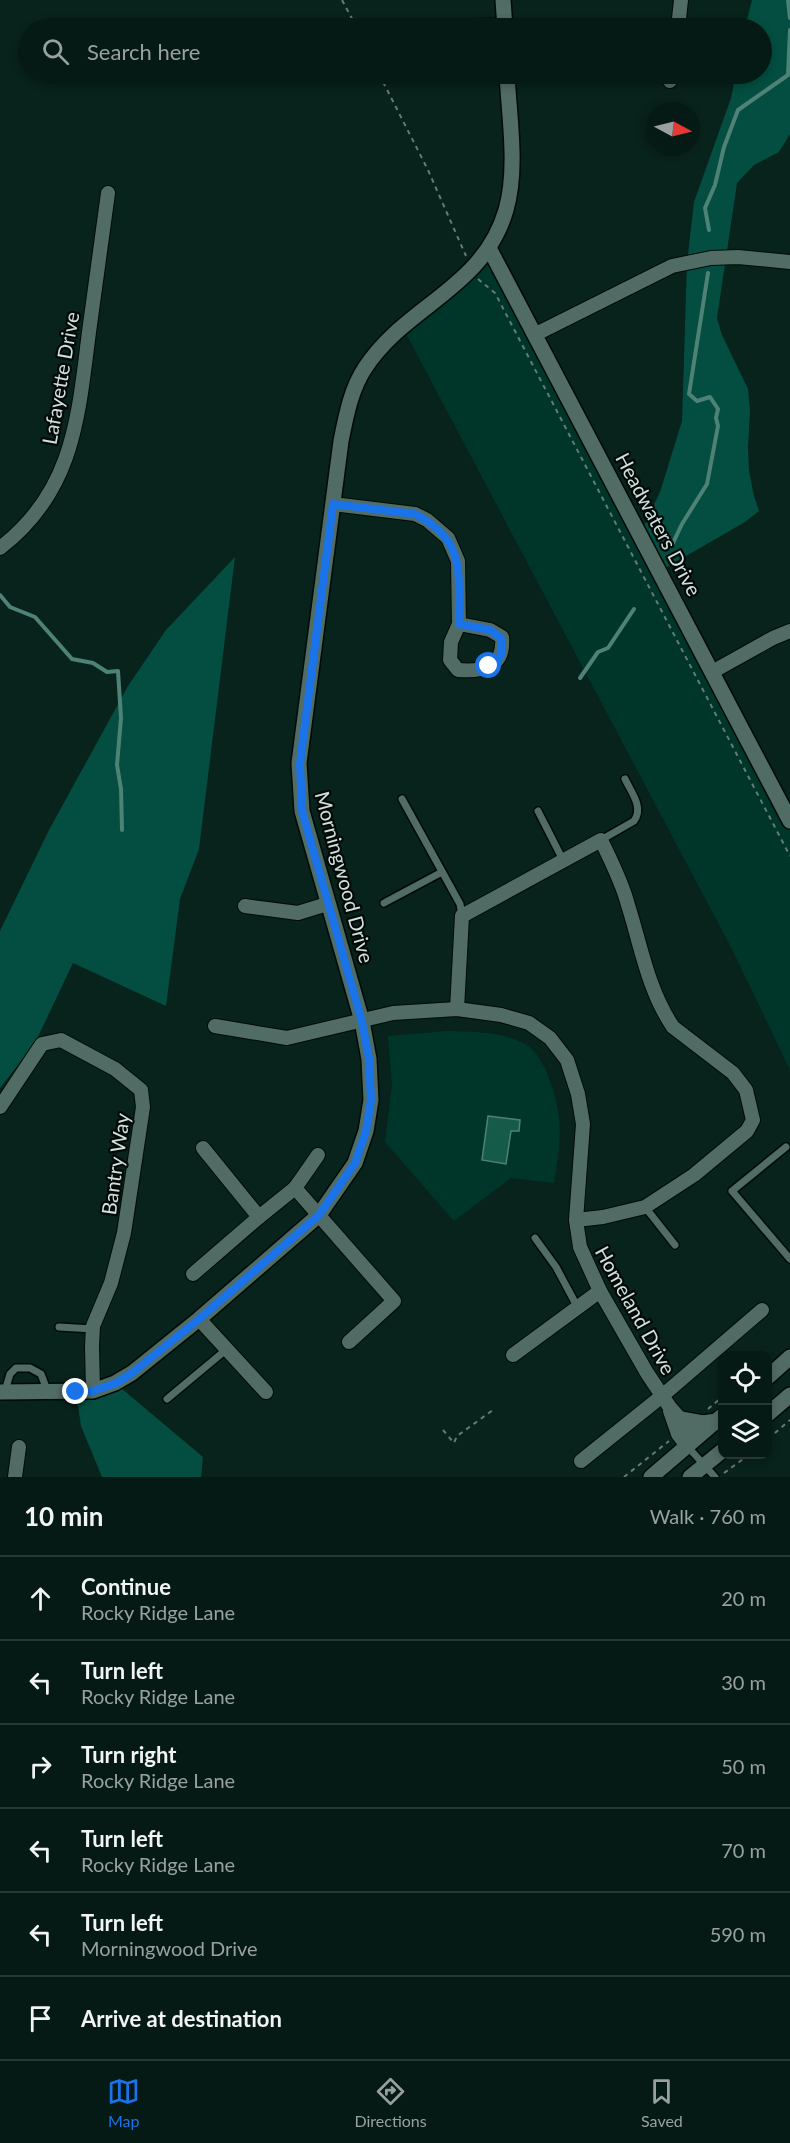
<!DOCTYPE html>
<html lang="en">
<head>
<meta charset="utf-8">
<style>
  body { margin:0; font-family:Lato,sans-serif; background:#0f231e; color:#f1f3f6 }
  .controls { position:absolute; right:18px; bottom:18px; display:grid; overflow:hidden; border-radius:12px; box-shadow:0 3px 9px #0003 }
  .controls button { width:54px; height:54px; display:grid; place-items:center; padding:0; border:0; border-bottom:2px solid #273834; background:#061a15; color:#f1f3f6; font:30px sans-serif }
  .compass { position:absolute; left:646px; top:102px; width:54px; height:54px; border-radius:50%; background:#061a15; box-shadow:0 3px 9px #0003; rotate:97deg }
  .stop { position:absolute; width:18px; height:18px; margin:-14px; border:4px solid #1a73e8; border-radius:50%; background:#fff }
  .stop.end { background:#1a73e8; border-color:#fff; box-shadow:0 2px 6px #0008 }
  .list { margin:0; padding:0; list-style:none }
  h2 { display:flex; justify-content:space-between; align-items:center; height:78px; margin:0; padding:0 24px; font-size:26px }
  h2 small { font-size:20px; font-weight:400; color:#98a1a0 }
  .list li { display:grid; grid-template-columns:39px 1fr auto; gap:18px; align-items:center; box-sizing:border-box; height:84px; padding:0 24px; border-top:2px solid #273834 }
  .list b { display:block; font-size:22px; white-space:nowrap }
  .list p { margin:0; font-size:20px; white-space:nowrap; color:#98a1a0 }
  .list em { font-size:20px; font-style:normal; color:#98a1a0 }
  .icon { flex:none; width:33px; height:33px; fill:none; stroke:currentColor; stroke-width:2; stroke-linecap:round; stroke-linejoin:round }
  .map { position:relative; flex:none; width:790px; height:1477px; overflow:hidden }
  .search { position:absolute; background:#061a15; box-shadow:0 3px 9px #0003; left:18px; right:18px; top:18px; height:66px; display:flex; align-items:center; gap:15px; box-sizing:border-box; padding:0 21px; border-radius:33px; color:#98a1a0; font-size:22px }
  .sheet { height:582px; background:#061a15 }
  nav { display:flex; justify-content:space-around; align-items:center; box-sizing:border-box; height:84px; border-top:2px solid #273834; background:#061a15; font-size:16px; color:#98a1a0 }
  nav a { display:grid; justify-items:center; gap:3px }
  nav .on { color:#1a73e8 }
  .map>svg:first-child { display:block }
</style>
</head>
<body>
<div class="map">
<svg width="790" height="1477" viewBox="0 0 790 1477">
  <rect width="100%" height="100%" fill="#08221c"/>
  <g fill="#00362a">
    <path d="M489 248 790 821V1070L733 951 402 326Z"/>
    <path d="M447 1031C473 1032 502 1031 525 1044 536 1050 542 1062 547 1073 564 1114 561 1140 554 1183L511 1178 454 1221 385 1142 392 1085 388 1036Z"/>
  </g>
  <g fill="#034e40">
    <path d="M752 0H790V134L779 152 754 165 737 183 717 318 722 335 748 389 750 411 748 448 749 471 754 496 759 511 745 522 660 571 640 534 660 492 682 421 687 263 694 202 731 98 736 74H762V28H745Z"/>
    <path d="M235 557 199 849 180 899 166 1006 73 963 35 1043 0 1088V931L49 830 128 686 166 630Z"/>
    <path d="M115 1383 203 1457 201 1477H102L81 1426 76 1392Z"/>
  </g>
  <path fill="#165a4a" stroke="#4e8276" stroke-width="1.5" d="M488 1116 520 1120 519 1131H511L506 1164 482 1160Z"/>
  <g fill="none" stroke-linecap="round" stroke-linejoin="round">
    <g stroke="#4e8276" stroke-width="4">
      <path d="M788 0 790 18"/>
      <path d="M709 230 705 208 715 185 724 147 738 110 788 75 790 30"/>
      <path d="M673 543 682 524 707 484 718 426 716 418 718 409 710 397 697 401 689 394 708 273"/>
      <path d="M0 595 10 607 35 617 72 659 93 663 107 672 118 671 121 718 117 765 121 789 122 830"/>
      <path d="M580 678 598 652 608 648 634 609"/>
    </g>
    <defs>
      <g id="lane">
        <path d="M402 799 460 904 462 916"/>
        <path d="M538 811 563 860"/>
        <path d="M601 840 634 821C644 807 631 792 625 779"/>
        <path d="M384 903 442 872"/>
        <path d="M786 1147 732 1191 790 1259"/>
        <path d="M645 1207 675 1245"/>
        <path d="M535 1238 556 1267 578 1308"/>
        <path d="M59 1327 93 1329"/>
        <path d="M5 1391 10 1374 16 1368H30L41 1374 47 1390"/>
        <path d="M167 1399 227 1349"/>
        <path d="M687 1446 715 1477"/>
      </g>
      <g id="street">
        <path d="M439 27 505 25"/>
        <path d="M678 28 681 0"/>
        <path d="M670 81 672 74"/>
        <path d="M536 334 672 266 711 258 738 257 790 262"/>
        <path d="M333 504 415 514 427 520 448 538 458 561 459 624 451 642 450 660 458 670C483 672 505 667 502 637L490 630 459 624"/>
        <path d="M0 548C74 491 78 418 89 332 95 286 102 239 108 193"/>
        <path d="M712 672 773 638 790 631"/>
        <path d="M245 906 298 913 327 904"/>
        <path d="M457 1009 462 916 601 840C611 861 622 882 628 905 641 946 648 990 673 1027L733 1073 746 1090 753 1120 747 1131 694 1175 645 1207 603 1217 576 1220"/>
        <path d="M215 1026 287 1038 393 1013 457 1009 501 1015 529 1023 550 1038 567 1060 578 1094 583 1124 576 1220 580 1247 600 1291 647 1373 669 1406 697 1438"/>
        <path d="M0 1107 42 1044 61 1040 115 1069 141 1090 143 1107 124 1233 111 1283 93 1326 92 1346 93 1391"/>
        <path d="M203 1148 259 1217 295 1188 394 1301 349 1342"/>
        <path d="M295 1188 318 1155"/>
        <path d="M193 1274 259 1217"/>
        <path d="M199 1319 266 1392"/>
        <path d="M513 1355 600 1291"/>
        <path d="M670 1411 678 1434 687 1446"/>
        <path d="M581 1461 662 1396 762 1310"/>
        <path d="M15 1477 19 1447"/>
      </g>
      <g id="secondary">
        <path d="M503 0 505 28"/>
        <path d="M489 248 790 821"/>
        <path d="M768 1377 790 1357"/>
        <path d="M0 1392 93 1391 115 1383 132 1373 199 1319 319 1215 355 1163 366 1131 371 1100 369 1059 362 1021 302 811 299 763 341 441C346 416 351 389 365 368 406 305 483 289 506 210 518 168 509 117 507 74"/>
        <path d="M768 1414 790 1395"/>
        <path d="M681 1419 703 1423 717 1421"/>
        <path d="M651 1477 722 1416"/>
        <path d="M690 1477 722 1451"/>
      </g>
    </defs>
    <use href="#lane" stroke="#000b06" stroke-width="10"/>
    <use href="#street" stroke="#000b06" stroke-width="16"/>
    <use href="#secondary" stroke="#000b06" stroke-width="18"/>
    <g stroke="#667b76" stroke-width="2" stroke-dasharray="4.5 4.5" stroke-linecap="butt">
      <path d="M342 0 357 28"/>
      <path d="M379 74 428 170 466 256"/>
      <path d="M478 279 495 293 790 856"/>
      <path d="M708 1409 722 1397"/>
      <path d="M443 1430 454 1443 457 1436 493 1410"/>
      <path d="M768 1439 790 1420"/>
      <path d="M724 1473 750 1454"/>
      <path d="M624 1477 669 1441"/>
    </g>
    <use href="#lane" stroke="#516c64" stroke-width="7"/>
    <use href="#street" stroke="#516c64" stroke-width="14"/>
    <use href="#secondary" stroke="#516c64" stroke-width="15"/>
  </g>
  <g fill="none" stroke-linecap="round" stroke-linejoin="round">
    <path stroke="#1a73e8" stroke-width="8" d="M76 1392 93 1391 116 1383 132 1373 199 1319 319 1215 355 1163 366 1131 371 1100 369 1059 362 1022 302 811 300 763 333 504 415 514C467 541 458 573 459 624L490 630 501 638C503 652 503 659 489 666"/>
  </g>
  <g text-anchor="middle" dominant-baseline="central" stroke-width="4.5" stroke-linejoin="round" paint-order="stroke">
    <g font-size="20" fill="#d2e1dd" stroke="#020907">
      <text transform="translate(60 378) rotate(-80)">Lafayette Drive</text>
      <text transform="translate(659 524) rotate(62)">Headwaters Drive</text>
      <text transform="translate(345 877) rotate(75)">Morningwood Drive</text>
      <text transform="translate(115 1164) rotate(-82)">Bantry Way</text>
      <text transform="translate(636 1310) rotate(61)">Homeland Drive</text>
    </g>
  </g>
</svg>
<div class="controls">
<button><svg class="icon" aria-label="locate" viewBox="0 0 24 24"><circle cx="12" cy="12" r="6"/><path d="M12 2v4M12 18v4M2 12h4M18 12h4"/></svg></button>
<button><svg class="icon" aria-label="layers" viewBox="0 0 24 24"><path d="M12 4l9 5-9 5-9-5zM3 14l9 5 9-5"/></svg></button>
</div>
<svg class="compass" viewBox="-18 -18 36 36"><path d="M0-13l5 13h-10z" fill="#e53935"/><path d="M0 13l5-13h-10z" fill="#98a1a0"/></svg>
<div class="stop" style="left:489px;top:666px"></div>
<div class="stop end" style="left:76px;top:1392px"></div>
<div class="search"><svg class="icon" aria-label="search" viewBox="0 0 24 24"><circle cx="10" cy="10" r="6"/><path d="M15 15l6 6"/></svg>Search here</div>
</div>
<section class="sheet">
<h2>10 min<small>Walk · 760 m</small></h2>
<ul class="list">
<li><svg class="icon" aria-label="ahead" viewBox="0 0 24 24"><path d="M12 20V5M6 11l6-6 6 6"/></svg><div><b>Continue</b><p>Rocky Ridge Lane</p></div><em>20 m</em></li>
<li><svg class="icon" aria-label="left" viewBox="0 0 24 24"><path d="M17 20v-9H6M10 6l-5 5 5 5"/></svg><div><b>Turn left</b><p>Rocky Ridge Lane</p></div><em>30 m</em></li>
<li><svg class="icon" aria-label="right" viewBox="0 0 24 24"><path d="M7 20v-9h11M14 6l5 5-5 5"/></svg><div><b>Turn right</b><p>Rocky Ridge Lane</p></div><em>50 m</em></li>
<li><svg class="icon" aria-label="left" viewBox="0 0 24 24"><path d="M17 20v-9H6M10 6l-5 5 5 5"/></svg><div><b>Turn left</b><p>Rocky Ridge Lane</p></div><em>70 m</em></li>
<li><svg class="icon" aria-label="left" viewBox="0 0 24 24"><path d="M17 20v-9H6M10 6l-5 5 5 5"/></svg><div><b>Turn left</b><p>Morningwood Drive</p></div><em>590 m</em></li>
<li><svg class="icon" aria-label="arrive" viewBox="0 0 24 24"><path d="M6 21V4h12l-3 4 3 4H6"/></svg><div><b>Arrive at destination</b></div></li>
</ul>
</section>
<nav>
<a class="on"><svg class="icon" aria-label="map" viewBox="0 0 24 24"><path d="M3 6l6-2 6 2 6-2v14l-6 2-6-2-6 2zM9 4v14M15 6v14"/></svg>Map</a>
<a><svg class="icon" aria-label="directions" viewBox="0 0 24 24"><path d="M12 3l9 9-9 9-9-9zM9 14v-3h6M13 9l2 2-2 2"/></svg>Directions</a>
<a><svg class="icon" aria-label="saved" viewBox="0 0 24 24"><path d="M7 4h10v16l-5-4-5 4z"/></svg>Saved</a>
</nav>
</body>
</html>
